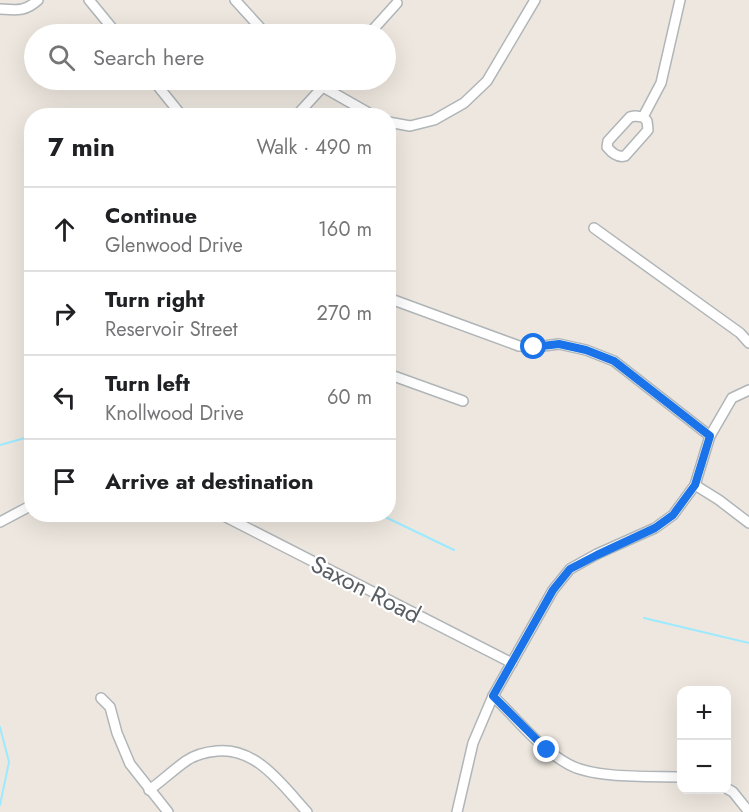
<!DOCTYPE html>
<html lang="en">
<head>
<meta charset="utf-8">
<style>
  body { margin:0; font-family:Jost,sans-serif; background:#f2f2f2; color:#202124 }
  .controls { position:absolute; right:18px; bottom:18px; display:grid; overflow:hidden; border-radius:12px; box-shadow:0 6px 24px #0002 }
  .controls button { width:54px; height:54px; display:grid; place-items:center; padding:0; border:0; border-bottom:2px solid #e0e0e0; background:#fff; color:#202124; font:30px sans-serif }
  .stop { position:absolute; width:18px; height:18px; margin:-14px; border:4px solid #1a73e8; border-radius:50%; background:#fff }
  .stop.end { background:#1a73e8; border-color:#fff; box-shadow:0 2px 6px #0008 }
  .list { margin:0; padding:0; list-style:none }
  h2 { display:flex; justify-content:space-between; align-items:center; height:78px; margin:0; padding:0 24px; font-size:26px }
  h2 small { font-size:20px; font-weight:400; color:#757577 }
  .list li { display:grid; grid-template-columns:39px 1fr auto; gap:18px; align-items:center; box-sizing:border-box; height:84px; padding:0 24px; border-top:2px solid #e0e0e0 }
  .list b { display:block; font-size:22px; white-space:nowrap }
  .list p { margin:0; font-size:20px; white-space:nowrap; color:#757577 }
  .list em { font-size:20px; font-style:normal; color:#757577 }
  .icon { flex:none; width:33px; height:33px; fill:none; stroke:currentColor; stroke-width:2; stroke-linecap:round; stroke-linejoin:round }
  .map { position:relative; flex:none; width:749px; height:812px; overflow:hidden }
  .search { position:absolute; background:#fff; box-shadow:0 6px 24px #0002; left:24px; top:24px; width:372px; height:66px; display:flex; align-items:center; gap:15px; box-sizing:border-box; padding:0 21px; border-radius:33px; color:#757577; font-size:22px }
  .panel { position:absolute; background:#fff; box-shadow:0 6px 24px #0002; left:24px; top:108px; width:372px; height:414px; border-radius:24px }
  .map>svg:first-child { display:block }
</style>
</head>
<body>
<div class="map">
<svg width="749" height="812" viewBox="0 0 749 812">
  <rect width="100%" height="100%" fill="#ede7df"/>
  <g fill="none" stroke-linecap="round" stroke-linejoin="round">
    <g stroke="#9deaff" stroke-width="2">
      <path d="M0 445 32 436"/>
      <path d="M379 514 454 550"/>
      <path d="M644 618 749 643"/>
      <path d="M0 727 9 762 0 805"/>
    </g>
    <defs>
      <g id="minor">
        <path d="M89 0 117 34"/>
        <path d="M235 0 266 34"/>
        <path d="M0 9C16 10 25 12 38 0"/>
        <path d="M369 34 397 3"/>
        <path d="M153 80 182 116"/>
        <path d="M314 80 323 87 374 116"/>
        <path d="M296 116 329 80"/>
        <path d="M635 116 643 117 647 121 648 130 625 156C617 158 611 152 607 147L608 141 630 117Z"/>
        <path d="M643 117 661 83 680 0"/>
        <path d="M388 122 410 126 434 120 464 103 487 81 535 0"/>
        <path d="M594 228 740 333 749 343"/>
        <path d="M388 298 519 346 535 347 559 344 586 350 614 361 710 436"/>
        <path d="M388 374 463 401"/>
        <path d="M695 485 719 500 749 523"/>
        <path d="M220 514 512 663"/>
        <path d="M0 522 32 505"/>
        <path d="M493 696C517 719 539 748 568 764 594 779 651 776 682 777"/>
        <path d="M101 698 110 707 117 733 130 764 168 812"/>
        <path d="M726 788 733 792 749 812"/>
        <path d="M149 790C162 781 173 770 186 761 196 754 206 752 217 751 257 747 283 786 307 812"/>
        <path d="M457 812 473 743 493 696 553 590 570 569 597 554 655 528 673 515 695 485 710 436 732 398 749 390"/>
      </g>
    </defs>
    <use href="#minor" stroke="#b0b5b8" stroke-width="12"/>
    <use href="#minor" stroke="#fff" stroke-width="9"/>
  </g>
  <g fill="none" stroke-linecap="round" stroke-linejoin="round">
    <path stroke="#1a73e8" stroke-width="8" d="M534 347 559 344 586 350 614 361 710 436 695 485 673 515 655 528 597 555 570 569 553 590 493 696 547 750"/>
  </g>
  <g text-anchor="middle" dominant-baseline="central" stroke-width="4.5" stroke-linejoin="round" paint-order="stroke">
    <g font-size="24" fill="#585e62" stroke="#fff">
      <text transform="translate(366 589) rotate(27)">Saxon Road</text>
    </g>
  </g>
</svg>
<div class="controls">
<button>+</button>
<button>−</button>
</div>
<div class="stop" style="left:534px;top:347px"></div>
<div class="stop end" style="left:547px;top:750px"></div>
<div class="search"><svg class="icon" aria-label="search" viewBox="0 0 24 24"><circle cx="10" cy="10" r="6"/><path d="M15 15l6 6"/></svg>Search here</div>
<section class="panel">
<h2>7 min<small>Walk · 490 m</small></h2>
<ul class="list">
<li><svg class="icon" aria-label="ahead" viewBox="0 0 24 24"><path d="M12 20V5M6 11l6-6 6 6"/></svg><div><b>Continue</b><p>Glenwood Drive</p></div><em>160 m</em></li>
<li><svg class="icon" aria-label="right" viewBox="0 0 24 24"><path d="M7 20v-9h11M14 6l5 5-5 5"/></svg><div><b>Turn right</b><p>Reservoir Street</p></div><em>270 m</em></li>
<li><svg class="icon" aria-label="left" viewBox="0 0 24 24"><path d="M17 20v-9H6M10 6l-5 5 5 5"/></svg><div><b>Turn left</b><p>Knollwood Drive</p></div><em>60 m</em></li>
<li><svg class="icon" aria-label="arrive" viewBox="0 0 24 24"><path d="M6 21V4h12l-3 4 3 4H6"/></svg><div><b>Arrive at destination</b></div></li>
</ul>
</section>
</div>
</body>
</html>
